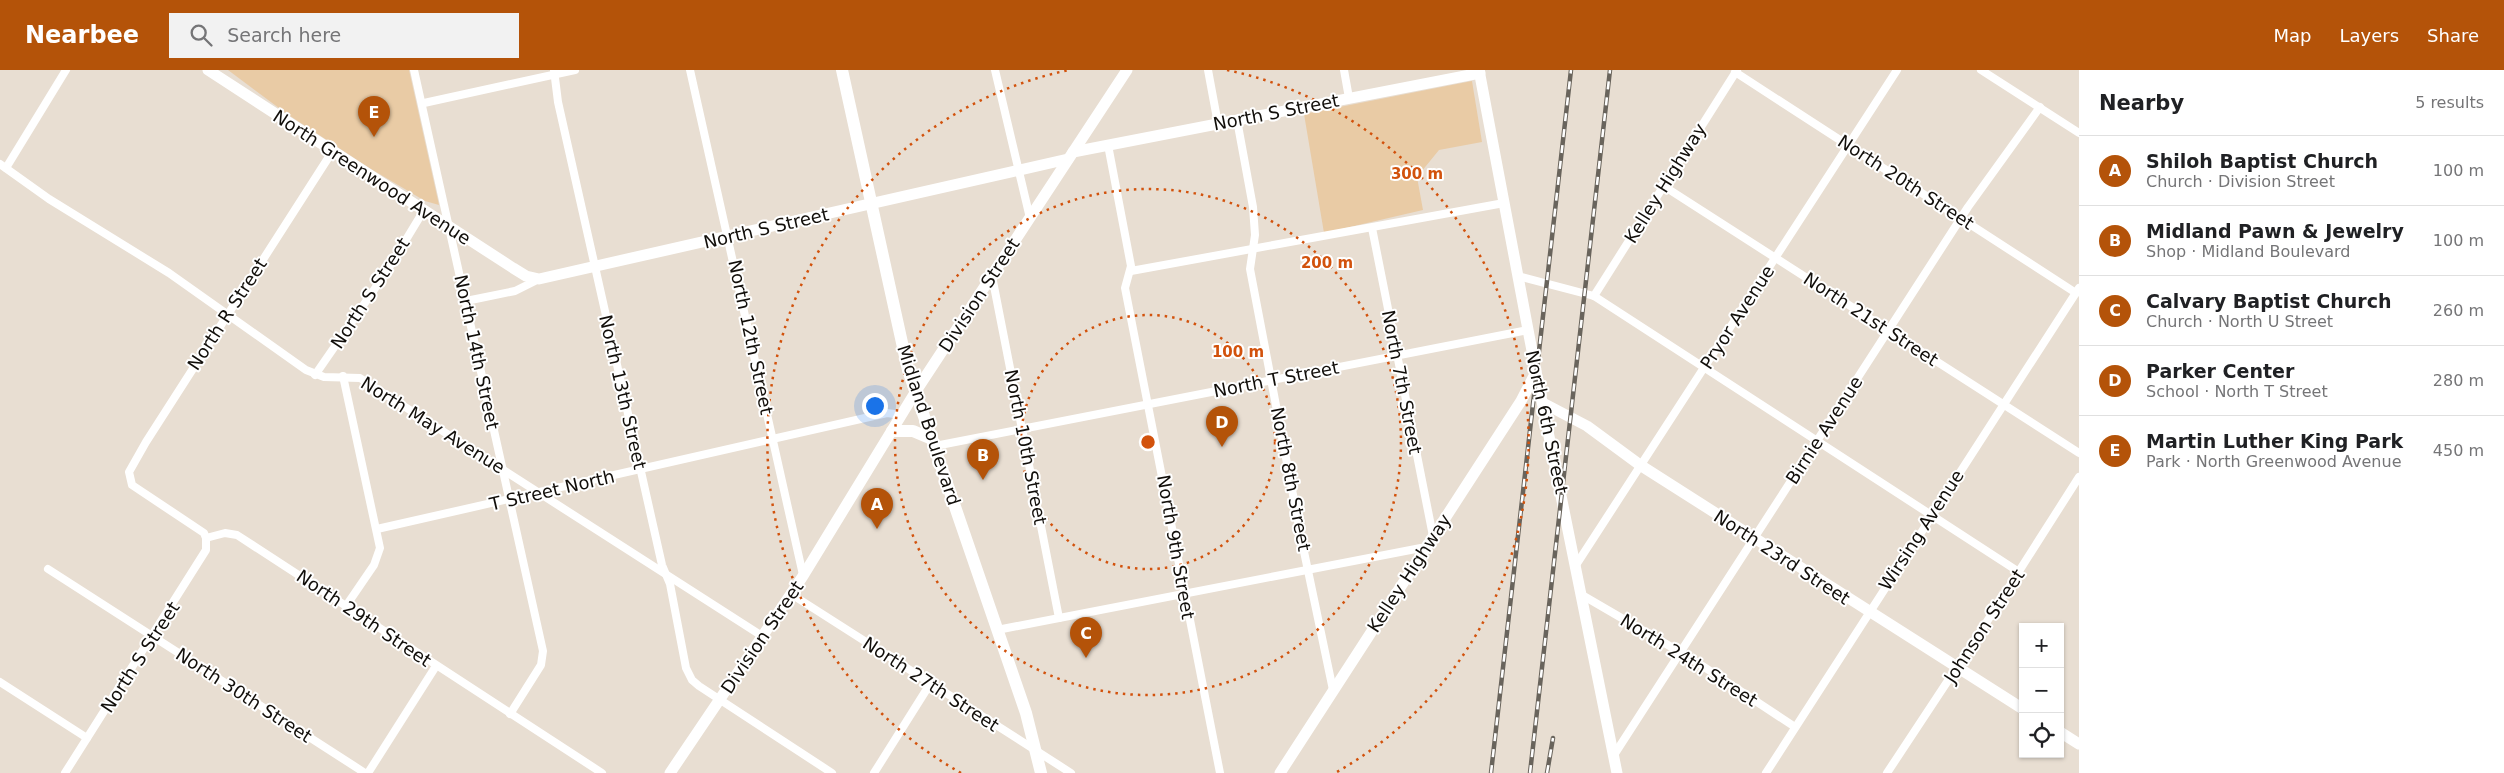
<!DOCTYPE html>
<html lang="en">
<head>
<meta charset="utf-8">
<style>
  body { margin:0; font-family:"DejaVu Sans",sans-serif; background:#f2f2f2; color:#202124 }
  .controls { position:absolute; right:15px; bottom:15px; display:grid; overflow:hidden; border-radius:0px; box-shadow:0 1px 4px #0004 }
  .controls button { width:45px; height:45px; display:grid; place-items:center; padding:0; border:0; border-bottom:1px solid #e0e0e0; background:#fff; color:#202124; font:25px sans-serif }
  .you { position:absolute; left:874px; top:335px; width:18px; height:18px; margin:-12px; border:4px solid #fff; border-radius:50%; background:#1a73e8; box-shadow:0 0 0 8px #1a73e833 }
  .badge { display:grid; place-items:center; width:32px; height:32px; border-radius:50%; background:#b45309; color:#fff; font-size:16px; font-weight:700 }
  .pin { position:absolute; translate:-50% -41px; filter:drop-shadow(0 1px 2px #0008) }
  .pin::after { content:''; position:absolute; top:26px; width:18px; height:15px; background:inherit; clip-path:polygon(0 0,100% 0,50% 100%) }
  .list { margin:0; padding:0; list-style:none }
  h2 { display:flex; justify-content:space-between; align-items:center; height:65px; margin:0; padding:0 20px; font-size:21px }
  h2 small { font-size:16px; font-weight:400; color:#757577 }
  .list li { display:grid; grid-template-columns:32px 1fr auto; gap:15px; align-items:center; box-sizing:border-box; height:70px; padding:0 20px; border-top:1px solid #e0e0e0 }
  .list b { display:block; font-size:19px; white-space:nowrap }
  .list p { margin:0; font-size:16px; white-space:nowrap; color:#757577 }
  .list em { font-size:16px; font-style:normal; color:#757577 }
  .icon { flex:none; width:28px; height:28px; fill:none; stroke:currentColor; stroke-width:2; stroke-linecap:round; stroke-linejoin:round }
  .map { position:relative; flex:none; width:2079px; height:703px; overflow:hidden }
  header { display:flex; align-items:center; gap:30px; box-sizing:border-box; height:70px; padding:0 25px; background:#b45309; color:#fff }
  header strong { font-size:24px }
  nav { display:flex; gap:28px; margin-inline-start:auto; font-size:18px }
  .search { width:350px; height:45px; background:#f2f2f2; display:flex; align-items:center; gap:12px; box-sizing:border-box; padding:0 18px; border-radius:0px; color:#757577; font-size:19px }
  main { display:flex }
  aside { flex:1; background:#fff }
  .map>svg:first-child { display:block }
</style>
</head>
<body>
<header>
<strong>Nearbee</strong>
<div class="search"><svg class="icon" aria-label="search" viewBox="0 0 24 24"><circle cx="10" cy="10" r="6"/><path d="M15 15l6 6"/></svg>Search here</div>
<nav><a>Map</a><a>Layers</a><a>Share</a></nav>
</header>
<main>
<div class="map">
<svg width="2079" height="703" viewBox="0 0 2079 703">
  <rect width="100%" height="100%" fill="#e8ded2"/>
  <g fill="#e9cba5">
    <path d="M228 0H409L439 135 425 131 371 99 287 44Z"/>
    <path d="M1472 11 1482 72 1439 80 1417 107 1423 140 1324 163 1304 44Z"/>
  </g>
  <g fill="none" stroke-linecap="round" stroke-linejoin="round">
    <g stroke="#fff" stroke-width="8">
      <path d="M414 0 543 581 541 595 510 644"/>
      <path d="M554 0 558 32 662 495 670 514 686 598 692 610 699 616 832 703"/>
      <path d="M690 0 803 505"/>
      <path d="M995 0 1030 148"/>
      <path d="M1208 0 1218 54"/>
      <path d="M1344 0 1349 28"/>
      <path d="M1981 0 2079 63"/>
      <path d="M1735 2 2076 223"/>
      <path d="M424 33 575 0"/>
      <path d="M1237 50 1253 137 1255 165 1250 199 1302 472 1333 620"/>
      <path d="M1108 75 1131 196 1125 218 1220 703"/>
      <path d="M0 94 49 129 169 203 306 300 324 307 360 308 762 566"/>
      <path d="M6 98 66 0"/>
      <path d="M1662 115 2079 383"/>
      <path d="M1372 158 1433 466"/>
      <path d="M1131 201 1504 133"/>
      <path d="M992 206 1059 548"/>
      <path d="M1518 206 1594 226 2019 502"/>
      <path d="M1594 226 1737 0"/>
      <path d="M466 231 515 221 539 209"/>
      <path d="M315 305 387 201 424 140"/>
      <path d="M343 306 380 478 374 495 346 536"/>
      <path d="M935 376 1528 260"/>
      <path d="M377 459 887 343 902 345"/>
      <path d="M206 468 225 463 237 465 602 703"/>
      <path d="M1576 495 1897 0"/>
      <path d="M48 499 365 703"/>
      <path d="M791 524 1071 703"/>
      <path d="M1582 525 1692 589 1795 657"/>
      <path d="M997 560 1426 477"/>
      <path d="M0 612 87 668"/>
      <path d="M1614 685 1968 137 2040 37"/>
      <path d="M65 703 206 480V468L204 463 132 415 129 402 146 372 332 82"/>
      <path d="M368 703 436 596"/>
      <path d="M874 703 930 614"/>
      <path d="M1766 703 2079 218"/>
      <path d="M1887 703 1986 553 2079 407"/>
    </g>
    <g stroke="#fff" stroke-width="11">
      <path d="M208 0 513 198 526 206 539 209 1068 89"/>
      <path d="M1479 0 1536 302 1617 703"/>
      <path d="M1073 82 1480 3"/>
      <path d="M1543 333 1587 356 1640 395 2023 639"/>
      <path d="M2060 662 2079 674"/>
      <path d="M670 703 803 506 916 321 1127 0"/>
      <path d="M1280 703 1521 331 1536 302"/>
    </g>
    <g stroke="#fff" stroke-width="12">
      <path d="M842 0 908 300 1026 643 1041 703"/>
      <path d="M892 361H913L932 369"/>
    </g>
    <defs>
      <g id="rail">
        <path d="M1491 703 1571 0"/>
        <path d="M1530 703 1610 0"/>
        <path d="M1547 703 1553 668"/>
      </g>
    </defs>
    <use href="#rail" stroke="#69645c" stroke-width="4.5"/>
    <use href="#rail" stroke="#fff" stroke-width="2.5" stroke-dasharray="8" stroke-linecap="butt"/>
  </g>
  <g fill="none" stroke="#d2520c" stroke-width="2.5" stroke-dasharray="2.5 5">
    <circle cx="1148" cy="372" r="127"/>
    <circle cx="1148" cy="372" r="253"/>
    <path d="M961 703A380 380 0 0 1 1069 0M1227 0A380 380 0 0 1 1335 703"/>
  </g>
  <g text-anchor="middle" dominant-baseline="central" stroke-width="4" stroke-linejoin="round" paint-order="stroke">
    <g font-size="18" fill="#110e0a" stroke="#fff">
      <text transform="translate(1276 42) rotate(-11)">North S Street</text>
      <text transform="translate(372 107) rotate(33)">North Greenwood Avenue</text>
      <text transform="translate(1906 112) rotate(33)">North 20th Street</text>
      <text transform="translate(1665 113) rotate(-58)">Kelley Highway</text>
      <text transform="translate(766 158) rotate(-13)">North S Street</text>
      <text transform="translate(370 223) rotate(-57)">North S Street</text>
      <text transform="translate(979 225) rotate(-57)">Division Street</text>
      <text transform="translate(227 244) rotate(-57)">North R Street</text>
      <text transform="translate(1737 247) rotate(-57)">Pryor Avenue</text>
      <text transform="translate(1871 249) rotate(33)">North 21st Street</text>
      <text transform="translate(751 267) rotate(78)">North 12th Street</text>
      <text transform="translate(477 282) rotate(78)">North 14th Street</text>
      <text transform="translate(1276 309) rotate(-11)">North T Street</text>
      <text transform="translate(1402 312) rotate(79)">North 7th Street</text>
      <text transform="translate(623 322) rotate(77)">North 13th Street</text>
      <text transform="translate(1547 352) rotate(78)">North 6th Street</text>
      <text transform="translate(433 355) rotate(32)">North May Avenue</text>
      <text transform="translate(929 355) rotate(72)">Midland Boulevard</text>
      <text transform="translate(1824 360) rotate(-57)">Birnie Avenue</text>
      <text transform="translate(1026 377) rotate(79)">North 10th Street</text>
      <text transform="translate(1291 409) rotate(79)">North 8th Street</text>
      <text transform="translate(552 420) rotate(-13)">T Street North</text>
      <text transform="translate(1921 460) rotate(-57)">Wirsing Avenue</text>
      <text transform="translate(1176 477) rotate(80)">North 9th Street</text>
      <text transform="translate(1782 487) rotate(33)">North 23rd Street</text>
      <text transform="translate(1409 503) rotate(-57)">Kelley Highway</text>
      <text transform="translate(364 548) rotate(34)">North 29th Street</text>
      <text transform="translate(1984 556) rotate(-57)">Johnson Street</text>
      <text transform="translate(762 567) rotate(-56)">Division Street</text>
      <text transform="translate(140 587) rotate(-57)">North S Street</text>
      <text transform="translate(1689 590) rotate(32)">North 24th Street</text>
      <text transform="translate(931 614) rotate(33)">North 27th Street</text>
      <text transform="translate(244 625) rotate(33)">North 30th Street</text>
    </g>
  </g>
  <circle cx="1148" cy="372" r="8" fill="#d2520c" stroke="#fff" stroke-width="2.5"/>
  <g font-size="15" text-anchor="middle" font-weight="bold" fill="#d2520c" stroke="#fff" stroke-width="4" stroke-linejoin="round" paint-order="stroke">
    <text x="1417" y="109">300 m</text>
    <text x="1327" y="198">200 m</text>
    <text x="1238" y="287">100 m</text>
  </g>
</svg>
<div class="controls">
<button>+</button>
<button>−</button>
<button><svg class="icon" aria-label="locate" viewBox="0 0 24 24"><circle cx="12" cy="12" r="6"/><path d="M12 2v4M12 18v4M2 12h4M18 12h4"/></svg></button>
</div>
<div class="you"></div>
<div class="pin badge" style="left:877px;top:459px">A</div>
<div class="pin badge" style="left:983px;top:410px">B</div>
<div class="pin badge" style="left:1086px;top:588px">C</div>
<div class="pin badge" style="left:1222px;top:377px">D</div>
<div class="pin badge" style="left:374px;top:67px">E</div>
</div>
<aside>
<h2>Nearby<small>5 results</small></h2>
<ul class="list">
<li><span class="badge">A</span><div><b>Shiloh Baptist Church</b><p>Church · Division Street</p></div><em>100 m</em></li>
<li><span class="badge">B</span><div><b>Midland Pawn &amp; Jewelry</b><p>Shop · Midland Boulevard</p></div><em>100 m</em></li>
<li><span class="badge">C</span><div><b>Calvary Baptist Church</b><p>Church · North U Street</p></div><em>260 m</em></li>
<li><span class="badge">D</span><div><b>Parker Center</b><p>School · North T Street</p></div><em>280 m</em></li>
<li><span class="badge">E</span><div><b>Martin Luther King Park</b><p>Park · North Greenwood Avenue</p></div><em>450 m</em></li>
</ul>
</aside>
</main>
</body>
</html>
